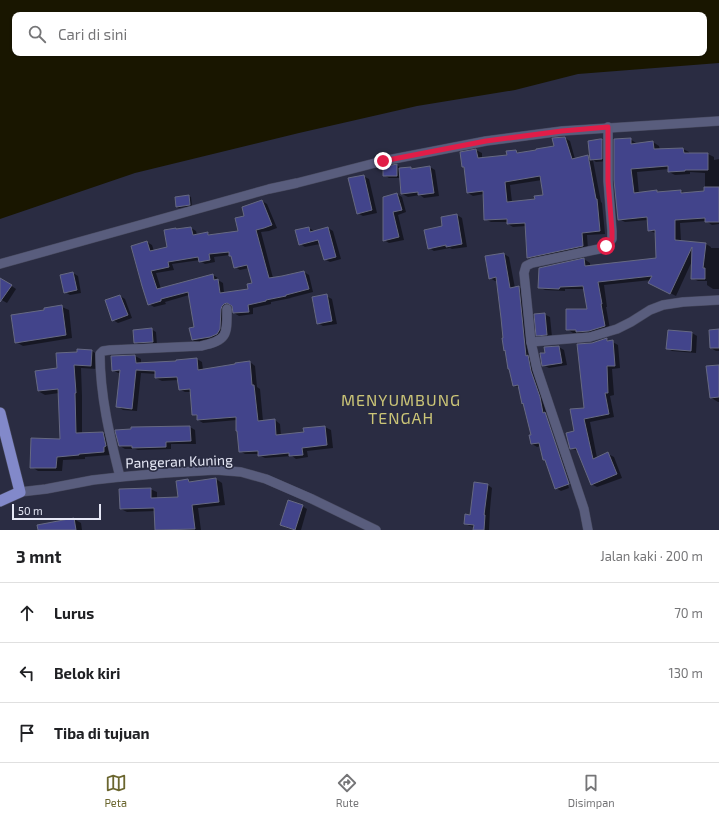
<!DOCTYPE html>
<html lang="id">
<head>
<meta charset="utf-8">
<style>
  body { margin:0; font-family:"Exo 2",sans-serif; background:#f6f6f6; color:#202124 }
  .scale { position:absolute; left:12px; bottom:10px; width:89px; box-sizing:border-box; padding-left:4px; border:2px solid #e6e8f6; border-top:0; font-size:11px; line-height:14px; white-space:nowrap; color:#e6e8f6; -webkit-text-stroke:3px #2a2c42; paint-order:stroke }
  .stop { position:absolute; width:12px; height:12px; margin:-9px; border:3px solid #e11d48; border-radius:50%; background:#fff }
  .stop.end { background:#e11d48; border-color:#fff; box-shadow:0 1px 4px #0008 }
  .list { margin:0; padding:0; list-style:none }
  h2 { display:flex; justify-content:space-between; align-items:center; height:52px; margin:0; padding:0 16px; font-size:17px }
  h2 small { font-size:13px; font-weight:400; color:#757577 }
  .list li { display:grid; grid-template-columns:26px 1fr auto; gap:12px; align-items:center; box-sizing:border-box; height:60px; padding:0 16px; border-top:1px solid #e0e0e0 }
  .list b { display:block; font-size:15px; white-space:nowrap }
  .list em { font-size:13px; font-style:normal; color:#757577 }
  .icon { flex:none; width:22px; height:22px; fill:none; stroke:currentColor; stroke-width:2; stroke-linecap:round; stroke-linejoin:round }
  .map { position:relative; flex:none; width:719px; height:530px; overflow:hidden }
  .search { position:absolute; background:#fff; box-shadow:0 1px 3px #0004; left:12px; right:12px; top:12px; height:44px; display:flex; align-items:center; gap:10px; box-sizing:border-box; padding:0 14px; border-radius:8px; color:#757577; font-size:15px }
  .sheet { height:232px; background:#fff }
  nav { display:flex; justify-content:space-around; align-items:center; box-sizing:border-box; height:56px; border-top:1px solid #e0e0e0; background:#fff; font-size:11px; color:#757577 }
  nav a { display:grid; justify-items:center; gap:2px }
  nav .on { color:#6b662f }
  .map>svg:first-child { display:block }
</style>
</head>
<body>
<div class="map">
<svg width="719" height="530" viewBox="0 0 719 530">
  <rect width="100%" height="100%" fill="#2a2c42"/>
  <path fill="#191600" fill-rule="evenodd" d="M0 0H719V63L578 74 515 90 417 106 299 133 135 173 0 219ZM15 15H704V53H15Z"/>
  <g fill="#0007" fill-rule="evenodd">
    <path d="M565 138 570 141 575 159 587 156 591 158 602 140 607 143V161L596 162 593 160 601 202 602 203 605 234 587 235 588 249 533 260 527 257 526 226 513 227 508 224V222H491L485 219 484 194 473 196 468 193 465 168 463 167 461 153 476 150 482 153V159L508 156 516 151 521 154 556 146ZM542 180 544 196 536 200 512 202 510 185Z"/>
    <path d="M630 139 636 143V144L653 142 659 146 660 150 683 149 689 152V154H708L714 157V160L719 159V224L712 225 706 221 680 223 681 241 706 244 711 247V248H719V289H713L707 285V281H698L692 278V261L676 296 656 286 651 280 604 285 607 307H606L610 329 583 335 579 333H573L567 329 588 310 585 289H565V291L545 290 539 287 584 259 590 263V266L657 259 655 233 649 230 648 220 625 222 619 219ZM669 169V172L675 175 690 174V172L705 173V192L685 193 681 191 658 192 656 191 639 194 637 172Z"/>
    <path d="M397 165 402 169 410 168 413 169 430 167 435 170 439 196 424 198 420 195 408 197 402 194 401 178H389L384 175Z"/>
    <path d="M363 176 369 179 377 213 363 216 357 213Z"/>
    <path d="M397 194 402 197 406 212 398 215 404 240 389 243 384 240Z"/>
    <path d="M189 196 191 197 192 206 179 208 177 207Z"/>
    <path d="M262 201 267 204 277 228 269 231 261 232 273 278 304 272 309 275 313 292 290 298H291L271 302V304L253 308V314L239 316 234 313 233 305 230 306 222 336 198 343 192 340 195 328 189 295 165 302 166 304 154 307 149 304 147 242 152 245 154 251 168 248 191 228 196 231 197 235 208 233 211 235 239 232 245 217ZM230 255 232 257 235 267 240 270 249 268 253 284 250 290 224 293 223 283 218 280V278L213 275 161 289 156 273 174 270 172 264 200 260V261L205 264 215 262 214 257Z"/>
    <path d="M457 215 462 218 467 247 452 249 450 248 434 251 429 248 444 227Z"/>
    <path d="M309 228 314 231 328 228 333 231 341 259 330 262 324 259 320 244 305 247 300 244Z"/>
    <path d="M504 254 509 257 515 288 519 287 524 290 529 339 574 487H571L547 413H544L569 488 561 491 556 488 547 461 544 460 541 446 537 447 532 444 533 435 524 404 522 403 520 388 513 385 506 351 505 350 497 281H495L490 278Z"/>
    <path d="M73 273 78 276 81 293 70 295 65 292Z"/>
    <path d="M0 278 16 289 7 303 0 299Z"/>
    <path d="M120 296 125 299 132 318 118 323 113 320Z"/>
    <path d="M326 296 332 299 337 324 323 326 318 323Z"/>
    <path d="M62 307 69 310 72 338 23 346 16 342Z"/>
    <path d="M544 314 550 317 552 337 543 338 537 335Z"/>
    <path d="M151 329 156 332 157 345H140L135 342Z"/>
    <path d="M719 330V351H716L711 348Z"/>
    <path d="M669 331 692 333 697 336 696 353 672 351 667 348Z"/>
    <path d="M607 339 618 345 620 368 612 369 614 395 610 396 614 417 590 422 597 458 608 454 614 457 622 478 597 487 591 484 578 451H577L571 448 576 432 585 408 592 344Z"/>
    <path d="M559 347 564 350 567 365 549 368 543 365 546 354 545 348Z"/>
    <path d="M92 351 98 355 97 369 81 368 82 396V434L103 433 109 436 110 455 85 457V459L63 460 62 471H38L32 467 61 440 59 393 45 395 38 391 58 369Z"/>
    <path d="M135 356 141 359V364L197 359 202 362 203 370 250 362 255 366 257 387 260 389 263 421 275 420 280 424 281 436 305 433 325 427 331 430 333 448 307 451 308 457 296 459 292 456 265 458 259 455V454H245L240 451 237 420 203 423 198 420V417L193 414 191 392H185L179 389V380L162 381 156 378V374L141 373 137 411 123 410 117 406 120 373H118L113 370Z"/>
    <path d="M719 366V402H718L710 397Z"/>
    <path d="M190 427 195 430 196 444H171V449L138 450 135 449H125L120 446 132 430V428Z"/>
    <path d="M216 479 222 483 225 505 198 508 201 530H156V511L127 512 121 509 150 489 157 492V499L180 498 188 480 191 482Z"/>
    <path d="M488 485 492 488 490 509 489 530H473L475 527 470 526 465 524 471 516Z"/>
    <path d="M302 506 307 509 301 530H294L287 528 281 525Z"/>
    <path d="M74 519 81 523 82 530H50Z"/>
  </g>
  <g fill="#42448b" stroke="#666982" fill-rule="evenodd">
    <path d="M565 137 572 159 588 155 596 199H597L600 231 582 233 583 246 527 258 525 223 507 224V219L484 220 483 191 467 193 464 167H462L460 152 476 149 478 158 507 155 506 151 516 150 517 153 536 150V149L554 146 552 138ZM540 176 543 195 534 196 535 199 507 202 505 182Z"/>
    <path d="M631 138V144L653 141 654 149 683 148 684 153H708V170H685V171L668 172V166L631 169 634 193 657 190V192L681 190V193L704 191V187H719V222H705V218L675 220V240L706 243 703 268H705V279H691L692 247 670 294 648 283 652 276 598 282 602 304H601L605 326 589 331 576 332V330H566V309H587L583 286 560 287 559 289 538 288 539 268 584 258 585 266 656 258 655 230 648 231 647 217 618 220 614 180V139Z"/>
    <path d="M600 139H602V159L590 160 588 141Z"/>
    <path d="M397 164V176H383V167Z"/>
    <path d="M430 166 434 193 418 195V192L401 194 399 168 411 167V169Z"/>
    <path d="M364 175 372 210 357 214 348 178Z"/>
    <path d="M397 193 402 210 393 212 399 237 383 241V197Z"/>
    <path d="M189 195 190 205 176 207 175 197Z"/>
    <path d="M262 200 272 225 264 228 256 230 269 278 282 276 304 271 309 289 286 295V296L266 300V301L248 305 249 312 233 313 232 306 227 303 224 304 222 306 221 309 220 329 217 334 210 337 192 340 189 328 194 327 188 292 161 299V301L148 305 142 286 131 246 147 241 150 251 167 247 164 230 176 228V229L191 227 193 235 208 232V235L238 231 235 218 244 216 242 207ZM229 252V256H231L234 268 247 265 252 283 247 284 248 289 220 293 218 279 214 280 213 274 157 289 151 271 169 267 168 262 198 257 199 262 210 260 209 254Z"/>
    <path d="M457 214 462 244 446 247V245L428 249 424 230 442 226 441 217Z"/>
    <path d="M309 227 310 232 328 227 336 257 324 260 318 240 299 245 295 230Z"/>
    <path d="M504 253 510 288 519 286 524 337 526 356 528 355 531 371 540 397 543 413 545 412 569 484 555 489 545 460H543L539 443 531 444 529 435H531L523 403 522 404 518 385 513 386 509 369H508L505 350 504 351 502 338H503L501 318 496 277 489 279 485 256Z"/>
    <path d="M73 272 77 290 64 293 60 275Z"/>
    <path d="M0 278 12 285 0 302Z"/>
    <path d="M327 294 332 321 317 324 312 297Z"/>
    <path d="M120 295 128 315 112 321 105 300Z"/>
    <path d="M62 305 66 335 15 343 11 315 44 310V308Z"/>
    <path d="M545 313 547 335 536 336 534 314Z"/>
    <path d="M152 328 153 342 134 343 133 330Z"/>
    <path d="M719 329V348H710L709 330Z"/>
    <path d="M668 330 692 332 691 351 666 349Z"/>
    <path d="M607 338V341L613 340 615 366H607L608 393H605L609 414 584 419 593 459 608 452 617 474 591 485 576 448 570 449 566 433 574 431 570 409 584 408 577 344 592 343Z"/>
    <path d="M559 346 562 363 542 366 540 353H545L544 347Z"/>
    <path d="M77 349 92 350 91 366 74 365 76 393H75L76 433 103 432 106 446 104 447V452L79 454V455L57 457 56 468H30L31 438 60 439 58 389 38 391 35 371 57 368 56 353 77 352Z"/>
    <path d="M135 355 136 363 176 361V360L197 358 198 370 235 364V363L250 361 252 385H254L258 421 275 419 276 435 304 432 303 428 325 426 327 445 302 448 303 455 289 456V453L258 456V451L239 452 237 431H236V417L197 420V415H192L190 389 179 390 177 377 155 378V371L136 370 132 409 116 407 120 370 112 371 111 356Z"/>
    <path d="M719 365V397L710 398 706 366Z"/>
    <path d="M190 426 191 441 166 442V447L132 448V446H119L115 431V430L131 429V427Z"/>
    <path d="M216 478 219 502 192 505 195 529 155 530 154 508 120 509 119 489 151 488V498L178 497 176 481 188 479 189 482Z"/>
    <path d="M474 482 488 484 484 515H485L484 530H473L474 525 464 524 465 514 470 515Z"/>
    <path d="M288 500 303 505 295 530 280 525Z"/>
    <path d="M74 518 76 530H38L37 525Z"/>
  </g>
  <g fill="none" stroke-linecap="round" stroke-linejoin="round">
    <defs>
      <g id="minor">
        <path d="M0 264 68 245 269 189 297 183 383 161 486 141 562 131 719 121"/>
        <path d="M531 342 590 337 617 329 631 322 650 310 663 305 683 302 719 300"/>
        <path d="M120 477C110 437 100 396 100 354L103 351 110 350 201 346C228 340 227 335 227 309"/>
        <path d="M20 492 46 489 93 480 120 477 165 473 216 470 241 472 266 479 312 499 376 530"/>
        <path d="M588 530 584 509 537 369 531 342 524 273 526 266 532 263 599 249 606 246 612 239V231L608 181V127"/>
      </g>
      <path id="primary" d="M0 413 20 492 0 501"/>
    </defs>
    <use href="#minor" stroke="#484a5f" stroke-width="10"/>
    <use href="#primary" stroke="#484a5f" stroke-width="12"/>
    <use href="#minor" stroke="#595d7d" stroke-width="9"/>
    <use href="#primary" stroke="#8289ca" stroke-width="11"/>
  </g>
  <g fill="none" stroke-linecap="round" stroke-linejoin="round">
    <path stroke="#e11d48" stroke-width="5" d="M383 161 486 141 562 131 608 127V181L612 231V239L606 246"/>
  </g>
  <g text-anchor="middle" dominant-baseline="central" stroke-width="3.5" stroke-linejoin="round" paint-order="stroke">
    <g font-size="14" fill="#e6e8f6" stroke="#2a2c42">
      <text transform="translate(179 461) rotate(-2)">Pangeran Kuning</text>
    </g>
    <g font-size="16" letter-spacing="1" fill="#cbc577" stroke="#2a2c42">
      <text x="401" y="399">MENYUMBUNG<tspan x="401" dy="18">TENGAH</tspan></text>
    </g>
  </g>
</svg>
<div class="scale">50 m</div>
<div class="stop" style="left:606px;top:246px"></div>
<div class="stop end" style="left:383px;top:161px"></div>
<div class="search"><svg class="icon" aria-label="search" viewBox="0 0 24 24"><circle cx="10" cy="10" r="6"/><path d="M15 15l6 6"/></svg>Cari di sini</div>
</div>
<section class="sheet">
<h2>3 mnt<small>Jalan kaki · 200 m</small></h2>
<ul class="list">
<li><svg class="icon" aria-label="ahead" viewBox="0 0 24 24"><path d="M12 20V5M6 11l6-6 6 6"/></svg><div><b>Lurus</b></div><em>70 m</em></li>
<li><svg class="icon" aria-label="left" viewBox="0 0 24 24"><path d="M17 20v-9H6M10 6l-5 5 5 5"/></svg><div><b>Belok kiri</b></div><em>130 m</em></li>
<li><svg class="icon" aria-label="arrive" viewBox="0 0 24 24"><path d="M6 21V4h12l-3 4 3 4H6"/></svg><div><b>Tiba di tujuan</b></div></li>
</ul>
</section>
<nav>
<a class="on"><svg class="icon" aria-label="map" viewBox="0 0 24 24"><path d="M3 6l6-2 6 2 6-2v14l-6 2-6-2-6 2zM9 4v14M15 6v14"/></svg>Peta</a>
<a><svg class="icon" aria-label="directions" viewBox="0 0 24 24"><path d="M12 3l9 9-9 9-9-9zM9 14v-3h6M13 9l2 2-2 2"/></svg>Rute</a>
<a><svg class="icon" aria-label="saved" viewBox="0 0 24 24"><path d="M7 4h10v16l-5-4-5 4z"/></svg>Disimpan</a>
</nav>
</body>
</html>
